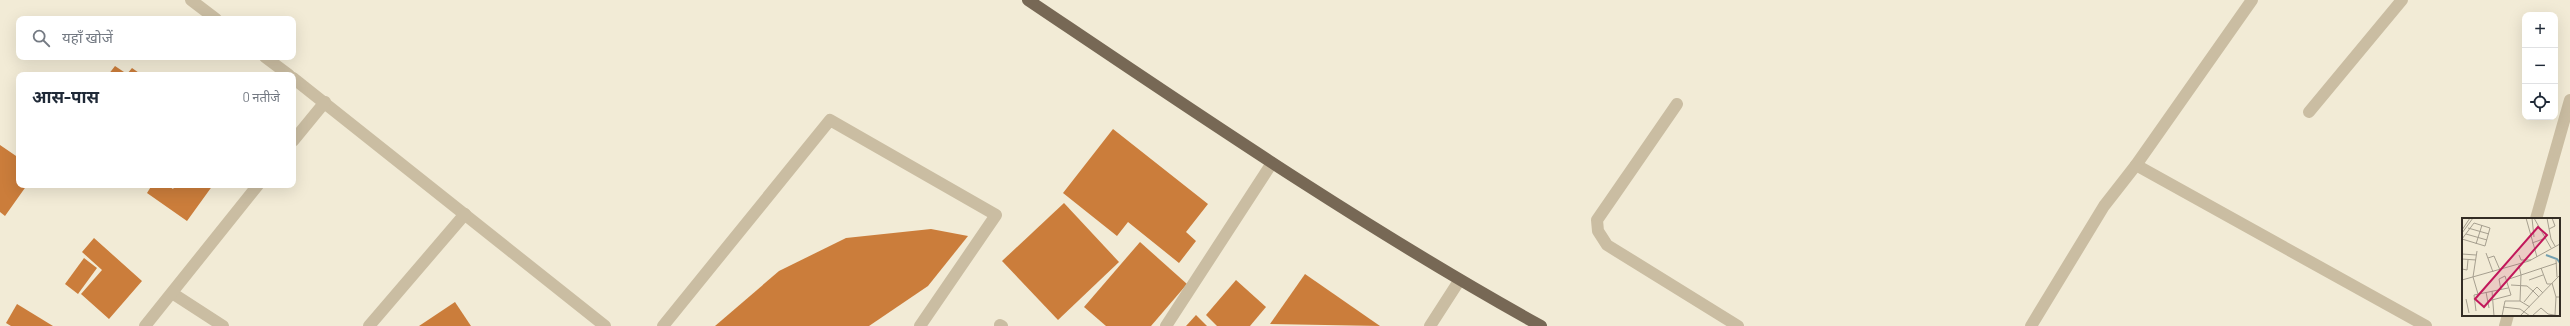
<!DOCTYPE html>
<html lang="hi">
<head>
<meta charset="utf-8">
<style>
  body { margin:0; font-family:Barlow,"Noto Sans Devanagari",sans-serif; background:#f2f2f3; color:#1f2937 }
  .controls { position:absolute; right:12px; top:12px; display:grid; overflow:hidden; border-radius:8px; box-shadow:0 4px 16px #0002 }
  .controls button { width:36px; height:36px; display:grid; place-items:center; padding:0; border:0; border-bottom:1px solid #e0e1e3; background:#fff; color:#1f2937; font:20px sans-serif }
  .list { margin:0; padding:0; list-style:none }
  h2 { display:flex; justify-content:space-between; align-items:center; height:52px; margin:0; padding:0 16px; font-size:17px }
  h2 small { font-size:13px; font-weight:400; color:#747a83 }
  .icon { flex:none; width:22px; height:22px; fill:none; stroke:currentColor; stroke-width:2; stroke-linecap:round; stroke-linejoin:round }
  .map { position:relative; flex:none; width:2570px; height:326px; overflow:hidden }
  .search { position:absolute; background:#fff; box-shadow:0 4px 16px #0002; left:16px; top:16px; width:280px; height:44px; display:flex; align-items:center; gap:10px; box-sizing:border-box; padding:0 14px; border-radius:8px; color:#747a83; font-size:15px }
  .panel { position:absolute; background:#fff; box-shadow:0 4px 16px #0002; left:16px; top:72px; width:280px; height:116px; border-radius:8px }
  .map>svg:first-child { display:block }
</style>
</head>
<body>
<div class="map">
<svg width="2570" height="326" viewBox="0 0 2570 326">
  <rect width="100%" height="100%" fill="#f2ebd6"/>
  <g fill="#cb7d3b">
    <path d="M115 66 127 74 132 68 142 75H108Z"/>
    <path d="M1113 129 1208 204 1186 232 1196 241 1179 263 1128 222 1117 236 1063 193Z"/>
    <path d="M0 145 19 158V185H27L5 216 0 212Z"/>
    <path d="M152 185H167L173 189 176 185H213L187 221 147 193Z"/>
    <path d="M1064 203 1119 262 1058 320 1002 261Z"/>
    <path d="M931 229 968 236 928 286 869 326H715L779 271 846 238Z"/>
    <path d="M94 238 142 281 109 319 81 294 102 270 82 252Z"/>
    <path d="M1140 242 1187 284 1151 326H1106L1084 307Z"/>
    <path d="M84 258 97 268 78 294 65 284Z"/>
    <path d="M1305 274 1380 326 1270 324Z"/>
    <path d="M1236 280 1266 307 1250 326H1217L1206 315Z"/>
    <path d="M455 302 471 326H419Z"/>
    <path d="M17 304 53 326H11L6 323Z"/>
    <path d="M1196 315 1207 326H1186Z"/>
  </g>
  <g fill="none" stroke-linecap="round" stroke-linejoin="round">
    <g stroke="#cabda2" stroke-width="12">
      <path d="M191 0 216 19"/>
      <path d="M265 57 289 75"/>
      <path d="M293 78 605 326"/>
      <path d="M1677 104 1597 220 1598 231 1607 245 1738 326"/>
      <path d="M2309 112 2402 0"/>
      <path d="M293 141 325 102"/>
      <path d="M2136 165 2426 326"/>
      <path d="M2536 219 2570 100"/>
      <path d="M172 293 223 326"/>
      <path d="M1000 325 1002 326"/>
      <path d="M145 326 258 185"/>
      <path d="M369 326 465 214"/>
      <path d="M663 326 830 120 996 215 920 326"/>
      <path d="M1166 326 1272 163"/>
      <path d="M1430 326 1459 281"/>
      <path d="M2031 326 2104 206 2136 165 2252 0"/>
      <path d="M2505 326 2508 315"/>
    </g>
    <path stroke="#776855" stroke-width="12" d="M1028 0C1196 113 1364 228 1541 326"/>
  </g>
  <g transform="translate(2462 218)">
    <rect width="98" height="98" fill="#f2ebd6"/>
    <path fill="none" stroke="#74a0b0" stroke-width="2" d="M84 37 95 41 98 45"/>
    <path fill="none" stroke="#a69f8f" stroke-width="1" d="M64 0 75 39M70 0 72 19M72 0 89 30M85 0 89 21 93 28M6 10 27 16M87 11 93 8 90 0M0 12 8 0M0 15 11 0M4 16 25 22M0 21 12 5 28 10 23 28 0 21M70 25 84 20M14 26 20 7M15 33 11 59 16 76M24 35 31 54M0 36 14 37M57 37 59 42H69M26 40 32 38 38 52M0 41 14 42M94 42 95 59M57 47 59 57 95 45M79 50 85 66H89M0 51 5 52 6 42M47 61 59 57 58 83M0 62 67 43 98 26M67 62 81 57M90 65 94 79M49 67 65 68 71 73 75 69 81 75M30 73 32 98M24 74 27 90M4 81 7 95M26 83 49 77 43 58 37 61 39 72M62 84 71 73 77 79M41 89 58 91 68 98M14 93 12 77 46 70M93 97 94 79H98M40 98 43 83H58L68 89M58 98 98 57M70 98 79 90 86 96 98 98"/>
    <path fill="#c2185b" fill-opacity="0.15" stroke="#c2185b" stroke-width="2" d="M76 9 85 17 22 89 13 81Z"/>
    <rect width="98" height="98" fill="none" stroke="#342d25" stroke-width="2"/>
  </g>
</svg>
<div class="controls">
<button>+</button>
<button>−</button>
<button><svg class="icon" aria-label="locate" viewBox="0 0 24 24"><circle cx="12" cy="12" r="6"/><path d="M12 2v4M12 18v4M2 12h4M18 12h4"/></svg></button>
</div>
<div class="search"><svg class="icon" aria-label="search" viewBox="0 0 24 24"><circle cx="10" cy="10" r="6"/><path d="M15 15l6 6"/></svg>यहाँ खोजें</div>
<section class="panel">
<h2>आस-पास<small>0 नतीजे</small></h2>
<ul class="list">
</ul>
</section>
</div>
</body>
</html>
